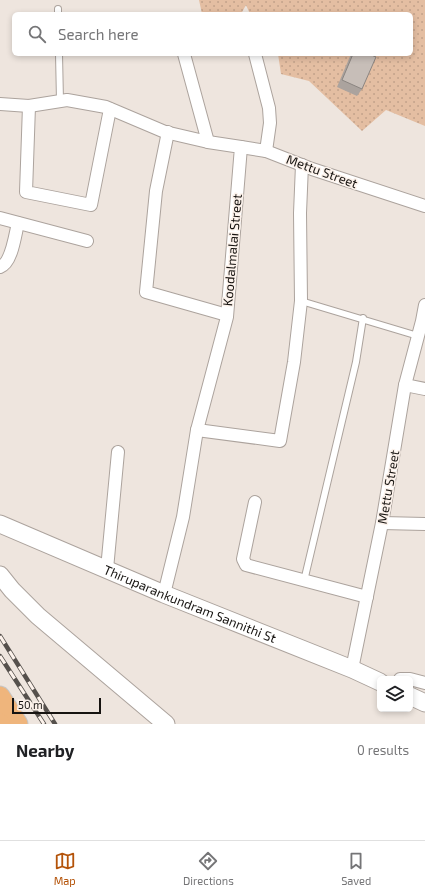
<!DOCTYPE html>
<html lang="en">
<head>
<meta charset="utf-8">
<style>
  body { margin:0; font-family:"Exo 2",sans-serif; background:#f6f6f6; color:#202124 }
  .controls { position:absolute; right:12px; bottom:12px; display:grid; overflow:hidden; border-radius:6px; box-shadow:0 2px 6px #0003 }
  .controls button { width:36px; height:36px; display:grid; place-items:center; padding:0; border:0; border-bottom:1px solid #e0e0e0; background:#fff; color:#202124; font:20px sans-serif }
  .scale { position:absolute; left:12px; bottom:10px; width:89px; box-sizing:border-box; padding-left:4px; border:2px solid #161310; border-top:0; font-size:11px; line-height:14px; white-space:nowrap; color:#161310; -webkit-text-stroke:3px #fcf2eb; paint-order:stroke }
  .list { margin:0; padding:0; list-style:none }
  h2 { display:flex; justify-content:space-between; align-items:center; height:52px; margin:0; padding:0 16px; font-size:17px }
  h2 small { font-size:13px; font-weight:400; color:#757577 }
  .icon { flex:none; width:22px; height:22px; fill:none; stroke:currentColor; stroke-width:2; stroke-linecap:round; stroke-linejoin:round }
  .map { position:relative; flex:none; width:425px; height:724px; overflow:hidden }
  .search { position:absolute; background:#fff; box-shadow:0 2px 6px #0003; left:12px; right:12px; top:12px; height:44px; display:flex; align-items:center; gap:10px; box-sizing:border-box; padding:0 14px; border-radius:6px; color:#757577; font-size:15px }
  .sheet { height:116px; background:#fff }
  nav { display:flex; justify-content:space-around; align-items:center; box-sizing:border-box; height:56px; border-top:1px solid #e0e0e0; background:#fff; font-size:11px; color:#757577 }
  nav a { display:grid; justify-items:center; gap:2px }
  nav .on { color:#b45309 }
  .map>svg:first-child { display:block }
</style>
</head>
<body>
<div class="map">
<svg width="425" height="724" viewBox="0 0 425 724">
  <defs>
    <pattern id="grass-dots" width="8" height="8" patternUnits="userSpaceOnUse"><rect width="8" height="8" fill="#e4bea2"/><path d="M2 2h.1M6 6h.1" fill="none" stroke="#c3a28a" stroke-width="1.8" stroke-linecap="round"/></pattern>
  </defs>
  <rect width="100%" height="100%" fill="#eee5de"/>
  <path fill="url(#grass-dots)" d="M199 0H425V126L386 110 362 131 309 81 281 74 278 54H411V14H250L246 5 241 14H202Z"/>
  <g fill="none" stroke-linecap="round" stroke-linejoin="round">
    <defs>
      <g id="lane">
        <path d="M58 9V14"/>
        <path d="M59 54 60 101"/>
        <path d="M301 301 418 336"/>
        <path d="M304 581 356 362 363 318"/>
      </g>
      <g id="street">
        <path d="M184 54 208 142"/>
        <path d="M255 54 269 108 270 123 266 151"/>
        <path d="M0 104 29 106 67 100 106 107 165 132 208 142 241 147 227 317 197 430 183 517 164 594"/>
        <path d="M29 106 26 192 91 205 110 109"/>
        <path d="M168 132 156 191 146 292 227 315"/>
        <path d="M241 147 266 151 312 169 425 206"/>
        <path d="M0 218 87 241"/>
        <path d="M0 267C12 263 15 235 18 223"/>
        <path d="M405 385 425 389"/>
        <path d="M197 430 280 441 294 362 301 301 300 213 302 165"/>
        <path d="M255 502 243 559 246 565 367 597"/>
        <path d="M382 523 425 524"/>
        <path d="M107 569 118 452"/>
        <path d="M352 669 382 523 405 385 422 321 425 305"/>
        <path d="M400 679H410L425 683"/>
      </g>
      <g id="secondary">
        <path id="s1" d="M0 524 164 594 352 669 380 682"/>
        <path d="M0 575 12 590 38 616 166 724"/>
        <path d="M410 696 425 703"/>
      </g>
      <g id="primary">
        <path d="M0 696 18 724"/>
        <path d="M0 723 1 724"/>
      </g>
    </defs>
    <use href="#lane" stroke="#aca39d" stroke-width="8"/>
    <use href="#street" stroke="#aca39d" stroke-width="14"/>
    <use href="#secondary" stroke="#aca39d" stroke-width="19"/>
    <use href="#primary" stroke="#c7c6c6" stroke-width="21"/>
    <use href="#lane" stroke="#fff" stroke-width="6"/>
    <use href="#street" stroke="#fff" stroke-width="12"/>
    <use href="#secondary" stroke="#fff" stroke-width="17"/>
    <use href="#primary" stroke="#efb57c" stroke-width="19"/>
    <defs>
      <g id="rail">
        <path d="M0 636 55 724"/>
        <path d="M0 656 44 724"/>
      </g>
    </defs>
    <use href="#rail" stroke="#55504c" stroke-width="4.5"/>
    <use href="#rail" stroke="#fcf2eb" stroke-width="3" stroke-dasharray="9" stroke-linecap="butt"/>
  </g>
  <path fill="#aba39e" d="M351 54H369L362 89 357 96 337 87Z"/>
  <path fill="#c7beb8" stroke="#8b8581" d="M353 54H369L376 57 362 89 342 80Z"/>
  <g text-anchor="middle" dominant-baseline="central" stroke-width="3" stroke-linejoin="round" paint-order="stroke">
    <g font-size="13" fill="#161310" stroke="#fcf2eb">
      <text transform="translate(322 171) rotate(20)">Mettu Street</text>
      <text transform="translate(232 250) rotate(-85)">Koodalmalai Street</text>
      <text transform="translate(388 487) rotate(-80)">Mettu Street</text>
      <text stroke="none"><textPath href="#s1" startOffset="206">Thiruparankundram Sannithi St</textPath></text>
    </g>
  </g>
</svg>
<div class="controls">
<button><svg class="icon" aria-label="layers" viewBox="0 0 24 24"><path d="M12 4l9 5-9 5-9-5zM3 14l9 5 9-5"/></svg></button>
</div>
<div class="scale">50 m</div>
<div class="search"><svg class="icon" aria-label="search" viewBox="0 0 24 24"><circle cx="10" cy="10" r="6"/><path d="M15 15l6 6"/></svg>Search here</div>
</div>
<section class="sheet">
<h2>Nearby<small>0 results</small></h2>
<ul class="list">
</ul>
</section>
<nav>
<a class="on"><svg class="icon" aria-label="map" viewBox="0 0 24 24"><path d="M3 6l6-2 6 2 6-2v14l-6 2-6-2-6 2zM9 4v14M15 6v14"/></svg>Map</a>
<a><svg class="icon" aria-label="directions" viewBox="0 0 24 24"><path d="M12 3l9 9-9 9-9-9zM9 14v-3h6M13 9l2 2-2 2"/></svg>Directions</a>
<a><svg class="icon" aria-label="saved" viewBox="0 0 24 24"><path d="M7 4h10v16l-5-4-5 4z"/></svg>Saved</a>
</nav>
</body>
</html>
